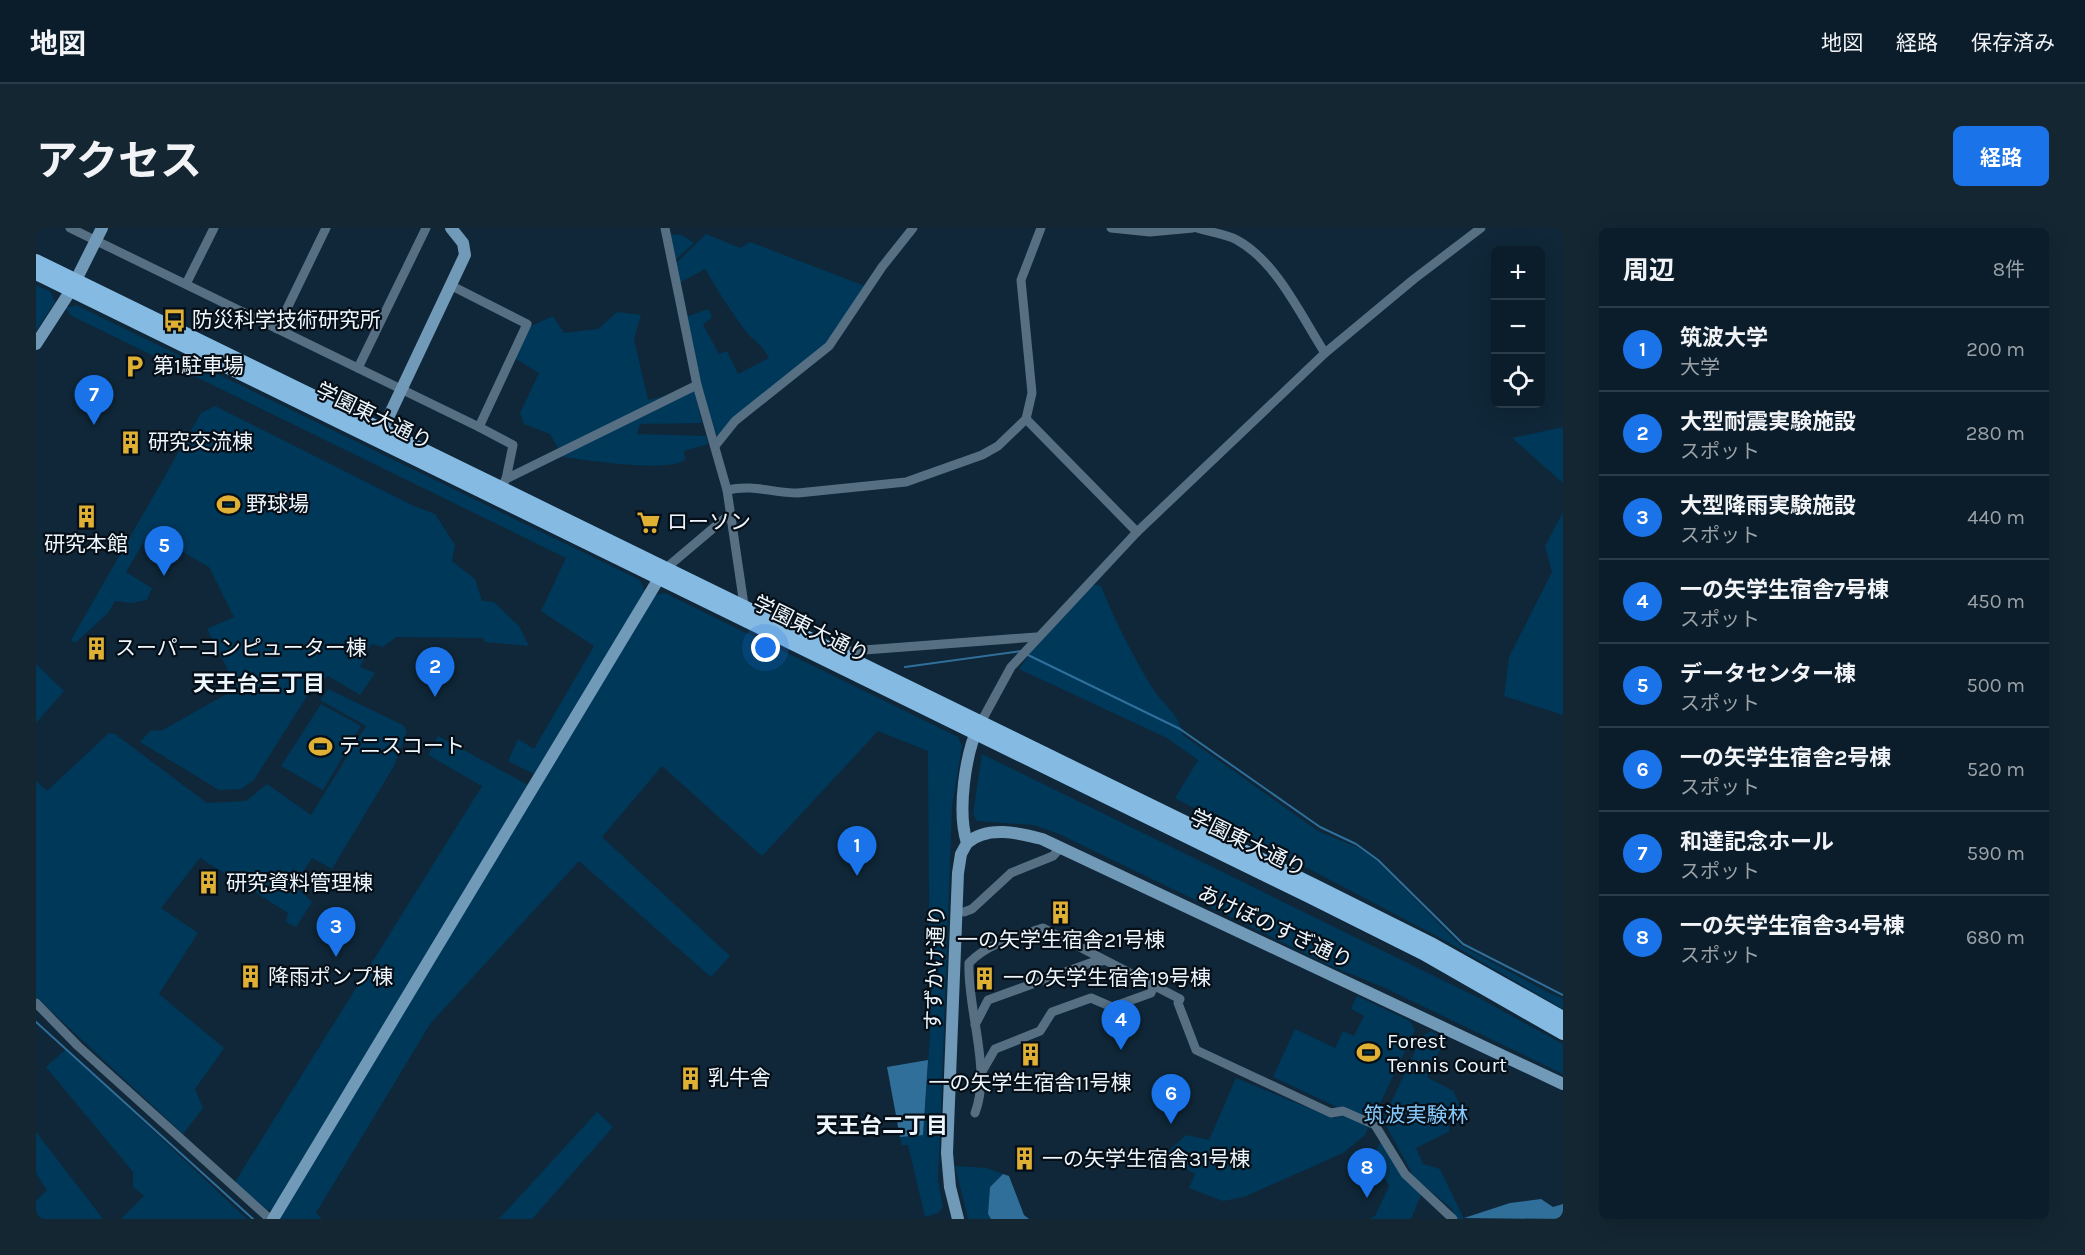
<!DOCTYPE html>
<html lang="ja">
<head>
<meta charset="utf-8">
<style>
  body { margin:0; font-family:Karla,"Noto Sans JP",sans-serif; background:#142632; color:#f1f3f6 }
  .controls { position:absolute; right:18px; top:18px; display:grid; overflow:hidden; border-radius:9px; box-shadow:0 6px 24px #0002 }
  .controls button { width:54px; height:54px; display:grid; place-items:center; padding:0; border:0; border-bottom:2px solid #2b3b47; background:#0b1d2a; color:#f1f3f6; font:30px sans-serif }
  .you { position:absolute; left:730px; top:420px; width:21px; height:21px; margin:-15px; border:4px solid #fff; border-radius:50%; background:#1a73e8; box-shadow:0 0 0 9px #1a73e833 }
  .badge { display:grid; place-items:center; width:39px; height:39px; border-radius:50%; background:#1a73e8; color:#fff; font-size:20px; font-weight:700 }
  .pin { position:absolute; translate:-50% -50px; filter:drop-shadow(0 2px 3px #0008) }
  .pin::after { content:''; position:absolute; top:32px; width:21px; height:18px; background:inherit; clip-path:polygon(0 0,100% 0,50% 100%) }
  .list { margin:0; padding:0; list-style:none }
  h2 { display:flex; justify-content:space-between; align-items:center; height:78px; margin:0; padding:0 24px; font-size:26px }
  h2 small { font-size:20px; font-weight:400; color:#9aa2a8 }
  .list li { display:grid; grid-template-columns:39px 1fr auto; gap:18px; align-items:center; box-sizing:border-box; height:84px; padding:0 24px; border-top:2px solid #2b3b47 }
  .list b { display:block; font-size:22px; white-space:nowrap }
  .list p { margin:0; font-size:20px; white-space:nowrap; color:#9aa2a8 }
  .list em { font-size:20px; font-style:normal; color:#9aa2a8 }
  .icon { flex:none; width:33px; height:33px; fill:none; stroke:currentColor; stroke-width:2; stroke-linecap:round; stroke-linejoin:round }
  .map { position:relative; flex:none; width:1527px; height:991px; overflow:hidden; border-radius:9px }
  header { display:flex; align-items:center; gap:36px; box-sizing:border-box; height:84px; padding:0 30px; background:#0b1d2a; border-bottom:2px solid #2b3b47 }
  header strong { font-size:28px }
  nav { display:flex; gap:33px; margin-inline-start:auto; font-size:21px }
  .intro { display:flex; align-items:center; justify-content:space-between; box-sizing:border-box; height:144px; padding:0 36px }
  h1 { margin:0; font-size:42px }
  .button { padding:15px 27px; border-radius:9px; background:#1a73e8; color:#fff; font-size:21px; font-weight:700 }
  main { display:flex; gap:36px; padding:0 36px }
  aside { flex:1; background:#0b1d2a; border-radius:9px; box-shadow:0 6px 24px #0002 }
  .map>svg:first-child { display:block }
</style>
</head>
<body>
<header>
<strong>地図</strong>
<nav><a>地図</a><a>経路</a><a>保存済み</a></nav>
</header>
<div class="intro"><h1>アクセス</h1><a class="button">経路</a></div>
<main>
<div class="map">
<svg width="1527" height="991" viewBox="0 0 1527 991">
  <rect width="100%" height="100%" fill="#0f2738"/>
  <g fill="#003859">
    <path d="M633 6 646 7 658 15 638 33Z"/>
    <path d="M670 6 704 20 714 14 829 58 788 117 681 208 663 154 650 89 672 81 676 89 667 97 683 126 691 123 702 146 733 130C725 115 717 113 708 101 694 82 681 62 669 41L643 55 639 36Z"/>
    <path d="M0 57 15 64 19 74 0 103Z"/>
    <path d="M40 77 604 352 609 363 498 546 472 533 482 511 498 521 558 418 505 383 530 330 34 87 30 80Z"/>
    <path d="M581 84 605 87 598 111 612 172 658 161 666 195 604 196 601 206 670 208 672 216 648 223 649 232C627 245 554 232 527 229L514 206 488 196 484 185 503 145 477 129 495 98 517 88 528 105 562 101Z"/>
    <path d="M179 178 378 278 399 286 419 317 416 333 439 351 446 373 458 374 483 398 493 418 449 414 447 410 360 409 347 419 335 416 324 439 339 445 324 467 292 448 273 465 218 552 205 561 183 562 104 514 115 502 125 503 201 460 171 401 198 389 173 339 113 305 90 344 116 360 111 372 95 375 79 373 72 385 39 415 35 412 165 185Z"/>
    <path d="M1527 199V255L1476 210Z"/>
    <path d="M1527 284V487L1468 468 1473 429 1516 344 1509 318Z"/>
    <path d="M1057 356 1065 358C1079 393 1096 426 1115 458 1126 476 1143 485 1147 507L1282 603 1323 620 1340 632 1424 717 1513 765 1527 770V781L1410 713 1139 570 1162 532 1131 510 983 441 1006 408Z"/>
    <path d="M629 365 922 509 926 518 916 579 904 907 902 952 907 979 902 985 889 989 872 917H866L864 909 887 906 894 808 892 523 842 503 726 628 626 538 566 609 694 728 675 749 543 633 394 796 280 985 286 991H245V984L617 367Z"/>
    <path d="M0 436 28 463 0 495Z"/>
    <path d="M292 461 367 497 371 504 358 538 296 641 276 630 258 657 276 674 260 699 250 694 252 685 164 630 125 680 162 705 123 766 188 820 159 861 167 880 147 906 0 769V553L11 563 73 505 79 506 171 575 210 573 231 556 275 587 330 498 284 472Z"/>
    <path d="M285 476 325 498 287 562 245 538Z"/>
    <path d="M402 508 492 557 236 981 231 983 199 954 446 558 392 527Z"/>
    <path d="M946 526 1443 770 1527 816V846L1347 759 1295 738 1021 605 997 597 941 593 937 586Z"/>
    <path d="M1321 768 1374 793 1379 802 1335 895 1237 849 1259 801 1299 820 1307 803 1318 808 1328 788 1315 781Z"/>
    <path d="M1395 803 1409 811 1391 849 1417 863 1425 879 1408 888 1414 903 1380 920 1387 936 1404 941 1428 991H1420L1416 981 1378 949 1347 892 1386 808Z"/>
    <path d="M30 821 211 991H85L108 968 97 959V944L10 839Z"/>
    <path d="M1200 850 1297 890 1308 888 1333 898 1329 907 1307 925 1208 969 1187 973 1153 960 1159 946 1127 928 1150 907 1173 912Z"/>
    <path d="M561 884 577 899 496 991H463Z"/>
    <path d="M0 904 67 991H0V973L11 962 0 945Z"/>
    <path d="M1345 912 1386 965 1375 991H1333L1339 988 1353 958 1346 946 1332 953 1329 948Z"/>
    <path d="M919 938 951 940 967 946 954 959 952 986 955 991H932Z"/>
  </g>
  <g fill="#2f6f9a">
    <path d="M892 832 887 907 864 909 851 839Z"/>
    <path d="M967 946 973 948 988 987 993 991H955L952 986 954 959Z"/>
    <path d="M1505 971 1517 979 1527 976V991L1428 990 1474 975Z"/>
  </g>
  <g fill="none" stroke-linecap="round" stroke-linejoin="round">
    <g stroke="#2f6f9a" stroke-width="2">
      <path d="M990 426 1144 501 1284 599 1320 616 1342 632 1427 716 1527 767"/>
      <path d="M869 439 985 423"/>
      <path d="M0 794 217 991"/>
    </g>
    <g stroke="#566f82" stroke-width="9">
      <path d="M34 0 443 199 491 96 416 58"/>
      <path d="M629 0 661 157 691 262 708 377"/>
      <path d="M1075 0 1114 4 1157 0"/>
      <path d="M1161 0C1173 4 1190 6 1201 12 1241 34 1265 88 1289 125"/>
      <path d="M150 56 178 0"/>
      <path d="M241 101 290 0"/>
      <path d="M322 140 390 0"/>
      <path d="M990 191 1101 304"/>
      <path d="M443 199 477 217 470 251"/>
      <path d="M679 218 699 193 793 118 846 39 877 0"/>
      <path d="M465 260 470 251 661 157"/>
      <path d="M691 262C718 256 736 265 762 265L870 254 946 227 962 218 990 191 996 165 985 52 1005 0"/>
      <path d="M629 341 694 286"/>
      <path d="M802 424 1000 409"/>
      <path d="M945 494 975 439 1101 304 1289 125 1378 51 1445 0"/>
      <path d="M928 684 936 681 975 645 1017 628 1024 620"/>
      <path d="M0 775 42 818 234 991"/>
      <path d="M939 797 952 772 1057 734 1066 733"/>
      <path d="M944 847 959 821 1004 803 1016 784 1055 770 1076 779 1115 765 1118 758"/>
      <path d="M939 885C956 841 931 782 933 735 952 715 980 709 1007 700L1144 771 1142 775 1160 822 1295 885 1307 883 1339 897 1369 946 1417 991"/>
    </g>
    <g stroke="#7199b8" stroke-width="12">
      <path d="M0 116 35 62 66 0"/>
      <path d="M342 211 429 27 427 15 415 0"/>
      <path d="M931 615C951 597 983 605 1006 611L1527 856"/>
      <path d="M237 991 628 342"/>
      <path d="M922 991 914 959 911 925 922 645 925 626 931 615C921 584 929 526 943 497"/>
    </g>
    <g stroke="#85bae2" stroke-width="14">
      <path d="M0 33 1279 658 1397 717 1527 790"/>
      <path d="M0 45 1273 668 1387 725 1527 805"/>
    </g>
  </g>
  <defs>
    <symbol id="bus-bare" viewBox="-9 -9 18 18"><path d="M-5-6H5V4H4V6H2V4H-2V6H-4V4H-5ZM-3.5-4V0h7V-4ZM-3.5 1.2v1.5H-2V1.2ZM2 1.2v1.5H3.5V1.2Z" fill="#dfb034" stroke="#060f17" stroke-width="2.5" paint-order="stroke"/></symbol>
    <symbol id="parking-bare" viewBox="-9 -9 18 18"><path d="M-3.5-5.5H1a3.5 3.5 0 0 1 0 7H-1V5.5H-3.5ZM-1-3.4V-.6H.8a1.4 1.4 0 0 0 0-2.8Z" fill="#dfb034" stroke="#060f17" stroke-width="2.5" paint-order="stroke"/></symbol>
    <symbol id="building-bare" viewBox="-9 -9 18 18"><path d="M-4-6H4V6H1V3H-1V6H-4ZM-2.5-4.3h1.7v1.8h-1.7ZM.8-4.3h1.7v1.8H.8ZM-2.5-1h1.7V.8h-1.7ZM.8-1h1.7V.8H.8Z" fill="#dfb034" stroke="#060f17" stroke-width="2.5" paint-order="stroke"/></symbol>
    <symbol id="stadium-bare" viewBox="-9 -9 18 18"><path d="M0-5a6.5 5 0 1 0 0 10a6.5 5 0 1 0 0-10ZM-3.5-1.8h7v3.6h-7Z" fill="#dfb034" stroke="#060f17" stroke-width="2.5" paint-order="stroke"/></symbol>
    <symbol id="supermarket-bare" viewBox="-9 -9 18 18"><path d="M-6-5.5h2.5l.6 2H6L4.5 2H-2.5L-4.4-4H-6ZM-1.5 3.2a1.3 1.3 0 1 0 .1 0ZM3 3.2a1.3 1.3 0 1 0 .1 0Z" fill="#dfb034" stroke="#060f17" stroke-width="2.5" paint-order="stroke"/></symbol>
  </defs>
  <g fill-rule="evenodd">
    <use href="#bus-bare" x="122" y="76" width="33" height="33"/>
    <use href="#parking-bare" x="82" y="122" width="33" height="33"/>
    <use href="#building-bare" x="78" y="198" width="33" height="33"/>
    <use href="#stadium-bare" x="176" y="260" width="33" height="33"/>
    <use href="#building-bare" x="34" y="272" width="33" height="33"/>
    <use href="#supermarket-bare" x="596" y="278" width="33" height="33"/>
    <use href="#building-bare" x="44" y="404" width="33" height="33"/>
    <use href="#stadium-bare" x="268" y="502" width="33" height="33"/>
    <use href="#building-bare" x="156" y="638" width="33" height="33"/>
    <use href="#building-bare" x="1008" y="668" width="33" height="33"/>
    <use href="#building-bare" x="198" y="732" width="33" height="33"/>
    <use href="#building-bare" x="932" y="734" width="33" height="33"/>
    <use href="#stadium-bare" x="1316" y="808" width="33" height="33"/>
    <use href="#building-bare" x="978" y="810" width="33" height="33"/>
    <use href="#building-bare" x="638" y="834" width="33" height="33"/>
    <use href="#building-bare" x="972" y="914" width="33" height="33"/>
  </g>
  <g text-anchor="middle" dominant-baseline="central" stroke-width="4.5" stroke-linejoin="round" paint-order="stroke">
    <g font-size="21" fill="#edf6fd" stroke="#060f17" text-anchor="start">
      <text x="156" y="92">防災科学技術研究所</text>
      <text x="117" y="138">第1駐車場</text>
      <text x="112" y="214">研究交流棟</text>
      <text x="210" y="276">野球場</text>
      <text x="631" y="294">ローソン</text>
      <text x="50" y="316" text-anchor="middle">研究本館</text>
      <text x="79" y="420">スーパーコンピューター棟</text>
      <text x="303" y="518">テニスコート</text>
      <text x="190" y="655">研究資料管理棟</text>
      <text x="1025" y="712" text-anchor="middle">一の矢学生宿舎21号棟</text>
      <text x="232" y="749">降雨ポンプ棟</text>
      <text x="967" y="750">一の矢学生宿舎19号棟</text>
      <text x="1351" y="813">Forest<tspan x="1351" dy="24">Tennis Court</tspan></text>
      <text x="672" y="850">乳牛舎</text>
      <text x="994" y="855" text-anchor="middle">一の矢学生宿舎11号棟</text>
      <text x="1006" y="931">一の矢学生宿舎31号棟</text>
    </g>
    <g font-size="21" fill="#edf6fd" stroke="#060f17">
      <text transform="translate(338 188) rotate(26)">学園東大通り</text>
      <text transform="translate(775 401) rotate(26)">学園東大通り</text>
      <text transform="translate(1212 615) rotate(26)">学園東大通り</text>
      <text transform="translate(1239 699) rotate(25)">あけぼのすぎ通り</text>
      <text transform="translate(899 740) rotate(-88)">すずかけ通り</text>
    </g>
    <g font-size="21" fill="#85c9fc" stroke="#060f17">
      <text x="1380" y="887">筑波実験林</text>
    </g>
    <g font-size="22" font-weight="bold" fill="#edf6fd" stroke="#060f17">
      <text x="223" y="456">天王台三丁目</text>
      <text x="846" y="898">天王台二丁目</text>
    </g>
  </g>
</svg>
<div class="controls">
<button>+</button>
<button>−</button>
<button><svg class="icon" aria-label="locate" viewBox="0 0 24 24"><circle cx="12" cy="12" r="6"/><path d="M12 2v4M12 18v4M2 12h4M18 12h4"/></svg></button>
</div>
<div class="you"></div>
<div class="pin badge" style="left:821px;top:648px">1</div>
<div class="pin badge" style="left:399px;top:469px">2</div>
<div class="pin badge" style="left:300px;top:729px">3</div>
<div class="pin badge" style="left:1085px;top:822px">4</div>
<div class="pin badge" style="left:128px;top:348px">5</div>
<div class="pin badge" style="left:1135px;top:896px">6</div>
<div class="pin badge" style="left:58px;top:197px">7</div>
<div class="pin badge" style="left:1331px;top:970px">8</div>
</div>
<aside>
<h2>周辺<small>8件</small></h2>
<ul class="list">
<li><span class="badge">1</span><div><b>筑波大学</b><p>大学</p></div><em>200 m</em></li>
<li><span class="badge">2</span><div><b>大型耐震実験施設</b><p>スポット</p></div><em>280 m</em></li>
<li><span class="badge">3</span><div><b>大型降雨実験施設</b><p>スポット</p></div><em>440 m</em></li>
<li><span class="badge">4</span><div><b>一の矢学生宿舎7号棟</b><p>スポット</p></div><em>450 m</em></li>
<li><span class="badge">5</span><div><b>データセンター棟</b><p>スポット</p></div><em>500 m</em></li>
<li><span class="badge">6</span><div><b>一の矢学生宿舎2号棟</b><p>スポット</p></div><em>520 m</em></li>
<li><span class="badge">7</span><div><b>和達記念ホール</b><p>スポット</p></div><em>590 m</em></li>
<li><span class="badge">8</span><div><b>一の矢学生宿舎34号棟</b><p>スポット</p></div><em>680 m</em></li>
</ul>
</aside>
</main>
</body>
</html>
